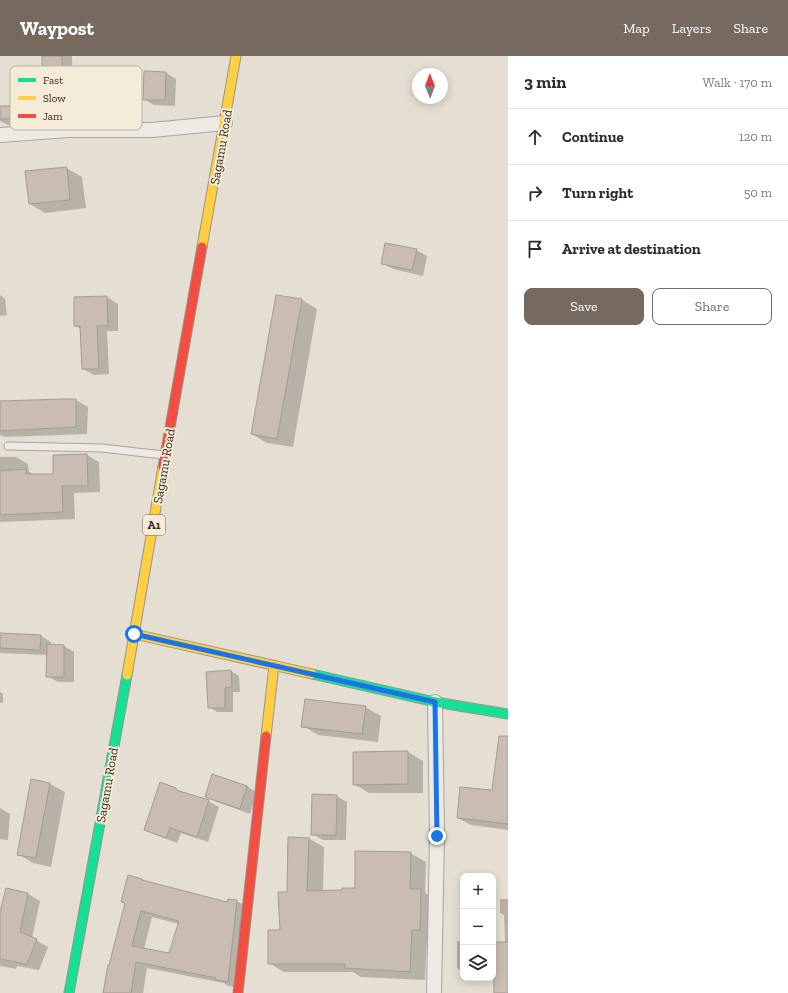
<!DOCTYPE html>
<html lang="en">
<head>
<meta charset="utf-8">
<style>
  body { margin:0; font-family:"Zilla Slab",serif; background:#f2f2f3; color:#2b2b33 }
  .controls { position:absolute; right:12px; bottom:12px; display:grid; overflow:hidden; border-radius:8px; box-shadow:0 2px 10px #0003 }
  .controls button { width:36px; height:36px; display:grid; place-items:center; padding:0; border:0; border-bottom:1px solid #e1e1e2; background:#fff; color:#2b2b33; font:20px sans-serif }
  .compass { position:absolute; left:412px; top:12px; width:36px; height:36px; border-radius:50%; background:#fff; box-shadow:0 2px 10px #0003; rotate:359deg }
  .stop { position:absolute; width:12px; height:12px; margin:-9px; border:3px solid #1a73e8; border-radius:50%; background:#fff }
  .stop.end { background:#1a73e8; border-color:#fff; box-shadow:0 1px 4px #0008 }
  .list { margin:0; padding:0; list-style:none }
  h2 { display:flex; justify-content:space-between; align-items:center; height:52px; margin:0; padding:0 16px; font-size:17px }
  h2 small { font-size:13px; font-weight:400; color:#7c7c81 }
  .list li { display:grid; grid-template-columns:26px 1fr auto; gap:12px; align-items:center; box-sizing:border-box; height:56px; padding:0 16px; border-top:1px solid #e1e1e2 }
  .list b { display:block; font-size:15px; white-space:nowrap }
  .list em { font-size:13px; font-style:normal; color:#7c7c81 }
  .actions { display:flex; gap:8px; padding:12px 16px }
  .actions a { flex:1; padding:9px 0; border:1px solid #766a60; border-radius:8px; text-align:center; font-size:14px; color:#766a60 }
  .actions .main { background:#766a60; color:#fff }
  .icon { flex:none; width:22px; height:22px; fill:none; stroke:currentColor; stroke-width:2; stroke-linecap:round; stroke-linejoin:round }
  .map { position:relative; flex:none; width:508px; height:937px; overflow:hidden }
  header { display:flex; align-items:center; gap:24px; box-sizing:border-box; height:56px; padding:0 20px; background:#766a60; color:#fff }
  header strong { font-size:19px }
  nav { display:flex; gap:22px; margin-inline-start:auto; font-size:14px }
  main { display:flex }
  aside { flex:1; background:#fff }
  .map>svg:first-child { display:block }
</style>
</head>
<body>
<header>
<strong>Waypost</strong>
<nav><a>Map</a><a>Layers</a><a>Share</a></nav>
</header>
<main>
<div class="map">
<svg width="508" height="937" viewBox="0 0 508 937">
  <rect width="100%" height="100%" fill="#e5ded2"/>
  <g fill="#0003" fill-rule="evenodd">
    <path d="M43 0H72L73 38H54L43 32Z"/>
    <path d="M166 17 176 23 175 50 154 49 144 43Z"/>
    <path d="M37 50 48 56V68L8 69 0 65V51Z"/>
    <path d="M66 112 82 121 86 152 45 157 30 148Z"/>
    <path d="M416 194 427 200 423 220 393 213 382 207Z"/>
    <path d="M0 239 5 243 7 259 0 260Z"/>
    <path d="M277 240 302 244 317 253 293 391 267 387 252 378Z"/>
    <path d="M107 241 118 248V275H107L109 318 94 319 83 313 81 273 75 270Z"/>
    <path d="M76 344 88 351 87 378 5 381 0 379V347Z"/>
    <path d="M87 399 99 406 100 436 74 437 75 463 0 466V401H16L28 408 29 416 34 419H54Z"/>
    <path d="M0 578 41 580 51 586V590H64L74 596V626H58L47 620V599L0 597Z"/>
    <path d="M231 615 239 620 240 636H233V656H217L209 651Z"/>
    <path d="M0 636 3 638V647H0Z"/>
    <path d="M365 651 381 660 378 686 318 679 303 670Z"/>
    <path d="M408 696 423 705V737H369L354 728Z"/>
    <path d="M508 707V774L471 769 458 762 493 735Z"/>
    <path d="M50 728 65 736 51 811 33 807 18 798Z"/>
    <path d="M247 730 257 737 250 758 217 746 206 740Z"/>
    <path d="M176 733 186 739 208 745 219 751 208 786 181 777 177 787 156 779 145 773Z"/>
    <path d="M336 740 347 746 346 784H323L312 778Z"/>
    <path d="M0 752 10 758 8 784 0 783Z"/>
    <path d="M308 782 324 791 323 836 356 833 410 797 426 806 425 837 436 843 435 882H427L425 924 361 921 353 916H284L269 907 281 875 288 837Z"/>
    <path d="M11 834 28 838 40 845 32 882 48 891 39 914 17 910 16 913 0 910V859Z"/>
    <path d="M500 843H508V937H495V921L493 920V887H505L504 859 500 857Z"/>
    <path d="M122 845 228 847 236 845 248 851 239 932 228 930 224 927 147 912 143 937H104L110 910 126 848ZM152 861 179 868 170 898 144 893Z"/>
    <path d="M457 885 463 886V916L457 912Z"/>
  </g>
  <g fill="#c9bdb3" stroke="#a69a91" fill-rule="evenodd">
    <path d="M42 0H62V32L42 33Z"/>
    <path d="M144 15 166 16 165 44H143Z"/>
    <path d="M37 49 38 62 0 63V50Z"/>
    <path d="M67 111 70 144 29 148 25 115Z"/>
    <path d="M385 187 417 193 412 214 381 208Z"/>
    <path d="M276 239 302 243 277 383 251 378Z"/>
    <path d="M107 240 108 270H97L99 313H82L80 270H74V241Z"/>
    <path d="M65 343H76V371L0 375V345Z"/>
    <path d="M87 398 88 430H62L63 456 0 459V415L26 413V418H53V399Z"/>
    <path d="M0 577 41 579 40 594 0 592Z"/>
    <path d="M47 588 64 589V621H46Z"/>
    <path d="M231 614 232 631 225 632V652H208L206 616Z"/>
    <path d="M305 643 366 650 362 678 301 671Z"/>
    <path d="M499 680H508V768L457 762 460 731 492 734Z"/>
    <path d="M408 695V728L353 729V696Z"/>
    <path d="M212 718 247 730 240 753 205 741Z"/>
    <path d="M31 723 50 727 36 802 17 799Z"/>
    <path d="M160 726 176 732V734L209 744 197 781 170 772 166 782 144 774Z"/>
    <path d="M312 738 337 739 336 779H311Z"/>
    <path d="M288 781 309 782 307 835 342 834V832H355V795L411 796 410 833H421L420 874H412L410 916 344 912 345 908H268V874H280L278 836H287Z"/>
    <path d="M128 819 142 823V824L227 846 228 843 237 844 228 926 216 924V922L136 906 131 937H103L108 909H109L125 847 121 846ZM141 855 179 865 169 897 132 890Z"/>
    <path d="M6 832 28 837 20 876 37 883 27 908 0 903V856Z"/>
    <path d="M493 886H508V937H494Z"/>
  </g>
  <g fill="none" stroke-linecap="round" stroke-linejoin="round">
    <defs>
      <path id="lane" d="M8 390 102 392 163 399"/>
      <g id="street">
        <path d="M0 79 69 74H152L225 67"/>
        <path d="M434 937 437 780 435 646"/>
      </g>
      <g id="fast">
        <path d="M312 618 435 646 508 658"/>
        <path d="M69 937 127 619"/>
      </g>
      <g id="slow">
        <path d="M202 191 236 0"/>
        <path d="M134 578 312 618"/>
        <path d="M127 619 163 411"/>
        <path d="M266 680 274 610"/>
      </g>
      <g id="jam">
        <path d="M163 411 202 191"/>
        <path d="M238 937 266 680"/>
      </g>
    </defs>
    <use href="#lane" stroke="#aba39a" stroke-width="9"/>
    <use href="#street" stroke="#aba39a" stroke-width="16"/>
    <use href="#fast" stroke="#9b938a" stroke-width="11"/>
    <use href="#slow" stroke="#9b938a" stroke-width="11"/>
    <use href="#jam" stroke="#9b938a" stroke-width="11"/>
    <use href="#lane" stroke="#eeeae3" stroke-width="7"/>
    <use href="#street" stroke="#eeeae3" stroke-width="14"/>
    <use href="#fast" stroke="#16e098" stroke-width="9"/>
    <use href="#slow" stroke="#ffcf43" stroke-width="9"/>
    <use href="#jam" stroke="#f24e42" stroke-width="9"/>
  </g>
  <g fill="none" stroke-linecap="round" stroke-linejoin="round">
    <path stroke="#1a73e8" stroke-width="5" d="M134 578 435 646 437 780"/>
  </g>
  <g text-anchor="middle" dominant-baseline="central" stroke-width="4" stroke-linejoin="round" paint-order="stroke">
    <rect fill="#f5ebd9" stroke="#726559" stroke-width="1" x="143" y="459" width="22" height="20" rx="3"/>
    <g font-size="12" font-weight="bold" fill="#3a2c22">
      <text x="154" y="469">A1</text>
    </g>
    <g font-size="13" fill="#3a2c22" stroke="#f5ebd9">
      <text transform="translate(221 91) rotate(-80)">Sagamu Road</text>
      <text transform="translate(164 410) rotate(-80)">Sagamu Road</text>
      <text transform="translate(107 729) rotate(-80)">Sagamu Road</text>
    </g>
  </g>
  <rect x="10" y="10" width="132" height="64" rx="6" fill="#f5ebd9" stroke="#bdb2a2" stroke-width="1"/>
  <rect x="18" y="22" width="18" height="4" fill="#16e098"/>
  <rect x="18" y="40" width="18" height="4" fill="#ffcf43"/>
  <rect x="18" y="58" width="18" height="4" fill="#f24e42"/>
  <g font-size="11" fill="#3a2c22">
    <text x="43" y="28">Fast</text>
    <text x="43" y="46">Slow</text>
    <text x="43" y="64">Jam</text>
  </g>
</svg>
<div class="controls">
<button>+</button>
<button>−</button>
<button><svg class="icon" aria-label="layers" viewBox="0 0 24 24"><path d="M12 4l9 5-9 5-9-5zM3 14l9 5 9-5"/></svg></button>
</div>
<svg class="compass" viewBox="-18 -18 36 36"><path d="M0-13l5 13h-10z" fill="#e53935"/><path d="M0 13l5-13h-10z" fill="#7c7c81"/></svg>
<div class="stop" style="left:134px;top:578px"></div>
<div class="stop end" style="left:437px;top:780px"></div>
</div>
<aside>
<h2>3 min<small>Walk · 170 m</small></h2>
<ul class="list">
<li><svg class="icon" aria-label="ahead" viewBox="0 0 24 24"><path d="M12 20V5M6 11l6-6 6 6"/></svg><div><b>Continue</b></div><em>120 m</em></li>
<li><svg class="icon" aria-label="right" viewBox="0 0 24 24"><path d="M7 20v-9h11M14 6l5 5-5 5"/></svg><div><b>Turn right</b></div><em>50 m</em></li>
<li><svg class="icon" aria-label="arrive" viewBox="0 0 24 24"><path d="M6 21V4h12l-3 4 3 4H6"/></svg><div><b>Arrive at destination</b></div></li>
</ul>
<div class="actions"><a class="main">Save</a><a>Share</a></div>
</aside>
</main>
</body>
</html>
